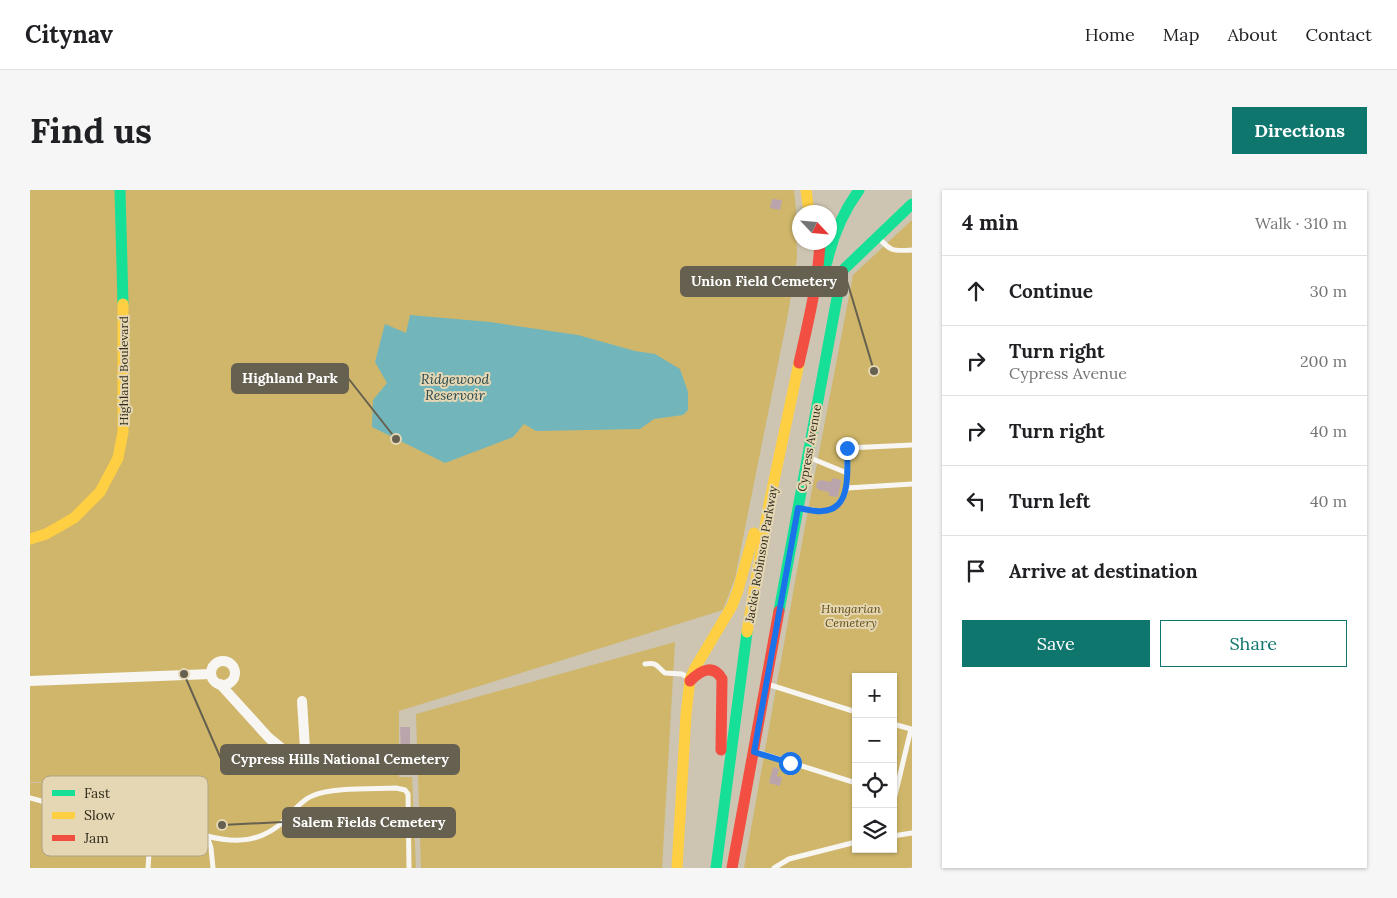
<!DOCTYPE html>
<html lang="en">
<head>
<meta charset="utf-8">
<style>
  body { margin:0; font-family:Lora,serif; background:#f6f6f6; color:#202124 }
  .controls { position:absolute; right:15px; bottom:15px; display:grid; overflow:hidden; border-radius:0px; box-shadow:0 1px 4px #0004 }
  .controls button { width:45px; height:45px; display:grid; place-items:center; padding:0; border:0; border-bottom:1px solid #e0e0e0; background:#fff; color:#202124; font:25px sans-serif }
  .compass { position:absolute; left:762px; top:15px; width:45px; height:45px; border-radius:50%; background:#fff; box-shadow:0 1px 4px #0004; rotate:116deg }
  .stop { position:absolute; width:15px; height:15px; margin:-11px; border:4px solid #1a73e8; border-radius:50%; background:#fff }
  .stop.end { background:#1a73e8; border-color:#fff; box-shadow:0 1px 5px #0008 }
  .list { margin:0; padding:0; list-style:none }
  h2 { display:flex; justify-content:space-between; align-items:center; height:65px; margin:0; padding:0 20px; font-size:21px }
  h2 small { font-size:16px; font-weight:400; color:#757577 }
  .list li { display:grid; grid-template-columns:32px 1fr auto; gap:15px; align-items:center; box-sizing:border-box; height:70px; padding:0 20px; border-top:1px solid #e0e0e0 }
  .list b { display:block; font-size:19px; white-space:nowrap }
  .list p { margin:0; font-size:16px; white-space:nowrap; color:#757577 }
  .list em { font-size:16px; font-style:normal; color:#757577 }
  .actions { display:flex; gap:10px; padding:15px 20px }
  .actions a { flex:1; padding:11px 0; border:1px solid #0f766e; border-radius:0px; text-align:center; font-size:18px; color:#0f766e }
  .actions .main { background:#0f766e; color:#fff }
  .icon { flex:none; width:28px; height:28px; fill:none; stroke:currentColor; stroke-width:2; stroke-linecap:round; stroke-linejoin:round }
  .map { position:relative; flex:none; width:882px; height:678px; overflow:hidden; border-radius:0px }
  header { display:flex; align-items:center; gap:30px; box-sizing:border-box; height:70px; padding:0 25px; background:#fff; border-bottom:1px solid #e0e0e0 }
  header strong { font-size:24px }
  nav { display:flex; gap:28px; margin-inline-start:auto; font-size:18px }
  .intro { display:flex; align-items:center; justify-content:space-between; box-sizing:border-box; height:120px; padding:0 30px }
  h1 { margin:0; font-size:35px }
  .button { padding:12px 22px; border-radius:0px; background:#0f766e; color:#fff; font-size:18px; font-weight:700 }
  main { display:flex; gap:30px; padding:0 30px }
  aside { flex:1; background:#fff; border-radius:0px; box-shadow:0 1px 4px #0004 }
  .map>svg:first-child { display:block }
</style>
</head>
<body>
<header>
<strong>Citynav</strong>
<nav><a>Home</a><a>Map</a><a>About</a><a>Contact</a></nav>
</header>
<div class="intro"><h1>Find us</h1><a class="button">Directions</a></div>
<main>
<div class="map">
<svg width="882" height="678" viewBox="0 0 882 678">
  <rect width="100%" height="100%" fill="#cdc5b1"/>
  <g fill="#cfb66a" fill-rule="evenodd">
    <path d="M0 0H764L766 19 767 68 758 124 705 388 693 420 369 521V587H382L386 678H0V593L52 591 0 592Z"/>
    <path d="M882 30V677L878 678H714L775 336 823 85ZM826 487H863V659H826Z"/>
    <path d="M645 452 632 678H391L386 524Z"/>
  </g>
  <path fill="#72b6bc" d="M380 125 460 132 548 145 605 161 625 164 650 179 658 202V220L653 225 624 229 610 239 506 241 494 234 483 247 415 273 342 237 343 210 357 193 345 172 355 134 376 143Z"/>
  <g fill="#baa5ad">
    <path d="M742 9 752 10 750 20 740 18Z"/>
    <path d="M802 288 811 290 808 307 799 306V302L789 300 786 297 787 292 791 290 801 292Z"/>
    <path d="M370 537H380V566H371Z"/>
    <path d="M743 577 749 579 747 586 752 587 750 596 739 593Z"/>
  </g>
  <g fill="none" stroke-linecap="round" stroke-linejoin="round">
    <g stroke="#f8f6f3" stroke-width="5">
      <path d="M848 47C861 62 863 61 882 60"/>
      <path d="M882 255 817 258V298L882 294"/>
      <path d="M778 267 817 283"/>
      <path d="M770 318C796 322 806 326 817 298"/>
      <path d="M615 474C628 472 626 476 635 483L652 484 657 487"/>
      <path d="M737 494 826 522"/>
      <path d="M863 534 881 539 863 614"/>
      <path d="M724 561 826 593"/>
      <path d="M0 608C16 611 33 620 46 630 56 637 66 646 79 651 93 656 106 655 121 654"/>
      <path d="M177 646C207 654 233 652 256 629 263 621 272 610 282 606 301 597 344 599 366 598L375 600 378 604 379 678"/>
      <path d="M863 646 882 643"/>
      <path d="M118 678 119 664 121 654 138 634 147 631H156L165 635 177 646 181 658 183 678"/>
      <path d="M744 678 759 669 826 652"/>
    </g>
    <g stroke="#f8f6f3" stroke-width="10">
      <circle cx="193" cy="483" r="12"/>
      <path d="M0 491 181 484"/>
      <path d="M190 494 239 548 266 570 268 575 273 579 286 580 290 574C286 567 279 565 275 559L272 511"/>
    </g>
    <g stroke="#16e098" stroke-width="11">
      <path d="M90 0 93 114"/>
      <path d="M797 72C803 45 813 22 829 0"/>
      <path d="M749 421 812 81 882 14"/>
      <path d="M686 678 717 442"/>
    </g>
    <g stroke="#ffcf43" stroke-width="11">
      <path d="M776 0 779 22"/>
      <path d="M0 349 16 344 44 328 70 302 88 268 93 242V114"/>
      <path d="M717 442 739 314 769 173"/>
      <path d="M647 678 656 525 660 489 665 478 702 416 708 400 724 343"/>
    </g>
    <g stroke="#f24e42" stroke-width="11">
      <path d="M769 173C778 133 788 93 790 52"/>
      <path d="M660 491C670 481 683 473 692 489L691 560"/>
      <path d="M702 678 749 421"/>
    </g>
  </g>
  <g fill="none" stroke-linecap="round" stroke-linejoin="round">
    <path stroke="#1a73e8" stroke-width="6" d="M760 573 724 562 768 318C776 319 785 322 792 321 823 320 817 278 817 258"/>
  </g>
  <g text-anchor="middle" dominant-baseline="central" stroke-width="4" stroke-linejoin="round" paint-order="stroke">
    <g font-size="12" fill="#2f2a1c" stroke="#e5d7b3">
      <text transform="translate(93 181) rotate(-90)">Highland Boulevard</text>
      <text transform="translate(779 258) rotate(-80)">Cypress Avenue</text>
      <text transform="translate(731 364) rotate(-80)">Jackie Robinson Parkway</text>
    </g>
    <g font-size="12" font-style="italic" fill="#604d15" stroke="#e5d7b3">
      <text x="821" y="418">Hungarian<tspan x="821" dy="14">Cemetery</tspan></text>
    </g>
    <g font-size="14" font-style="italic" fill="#2b4a4f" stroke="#e5d7b3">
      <text x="425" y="189">Ridgewood<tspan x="425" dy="16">Reservoir</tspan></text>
    </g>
  </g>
  <rect x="12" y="586" width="166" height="80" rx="8" fill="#e5d7b3" stroke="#aea386" stroke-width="1"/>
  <rect x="22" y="600" width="23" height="6" fill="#16e098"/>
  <rect x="22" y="622" width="23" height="7" fill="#ffcf43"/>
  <rect x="22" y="645" width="23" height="6" fill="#f24e42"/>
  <g font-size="14" fill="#2f2a1c">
    <text x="54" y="608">Fast</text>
    <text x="54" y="630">Slow</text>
    <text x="54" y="653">Jam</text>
  </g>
  <path fill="none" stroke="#666050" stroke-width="2" d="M844 181L817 91M366 249L318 188M154 484L191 569M192 635L253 632"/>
  <g fill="#666050" stroke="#e5d7b3" stroke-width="2">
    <circle cx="844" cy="181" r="5"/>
    <circle cx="366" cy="249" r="5"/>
    <circle cx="154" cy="484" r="5"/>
    <circle cx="192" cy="635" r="5"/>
  </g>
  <g fill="#666050" stroke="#666050" stroke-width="2">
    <rect x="651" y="77" width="166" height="29" rx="5"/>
    <rect x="202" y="174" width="116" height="29" rx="5"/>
    <rect x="191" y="555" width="238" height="29" rx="5"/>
    <rect x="253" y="618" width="172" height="29" rx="5"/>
  </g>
  <g font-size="14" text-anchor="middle" font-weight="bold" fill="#fff">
    <text x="734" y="96">Union Field Cemetery</text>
    <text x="260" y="193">Highland Park</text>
    <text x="310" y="574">Cypress Hills National Cemetery</text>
    <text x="339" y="637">Salem Fields Cemetery</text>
  </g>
</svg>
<div class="controls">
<button>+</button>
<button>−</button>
<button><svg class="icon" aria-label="locate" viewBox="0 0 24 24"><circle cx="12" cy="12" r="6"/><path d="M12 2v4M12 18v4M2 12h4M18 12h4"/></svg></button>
<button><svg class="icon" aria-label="layers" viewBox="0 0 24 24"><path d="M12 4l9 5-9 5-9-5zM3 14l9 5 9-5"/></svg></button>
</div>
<svg class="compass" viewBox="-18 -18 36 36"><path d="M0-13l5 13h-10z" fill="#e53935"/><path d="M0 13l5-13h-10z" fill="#757577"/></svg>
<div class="stop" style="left:760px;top:573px"></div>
<div class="stop end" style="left:817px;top:258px"></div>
</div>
<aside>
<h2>4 min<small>Walk · 310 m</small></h2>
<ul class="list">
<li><svg class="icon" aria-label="ahead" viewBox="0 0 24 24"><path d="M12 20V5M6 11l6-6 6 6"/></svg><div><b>Continue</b></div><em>30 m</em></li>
<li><svg class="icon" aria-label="right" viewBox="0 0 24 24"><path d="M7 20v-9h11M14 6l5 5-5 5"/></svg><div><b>Turn right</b><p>Cypress Avenue</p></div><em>200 m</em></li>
<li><svg class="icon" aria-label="right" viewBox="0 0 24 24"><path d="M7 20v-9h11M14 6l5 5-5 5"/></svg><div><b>Turn right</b></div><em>40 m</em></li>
<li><svg class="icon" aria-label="left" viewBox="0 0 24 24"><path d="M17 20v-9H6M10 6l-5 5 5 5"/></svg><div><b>Turn left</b></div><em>40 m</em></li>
<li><svg class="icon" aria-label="arrive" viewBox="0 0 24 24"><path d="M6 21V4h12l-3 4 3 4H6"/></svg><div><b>Arrive at destination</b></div></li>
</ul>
<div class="actions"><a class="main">Save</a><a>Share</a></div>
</aside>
</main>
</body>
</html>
